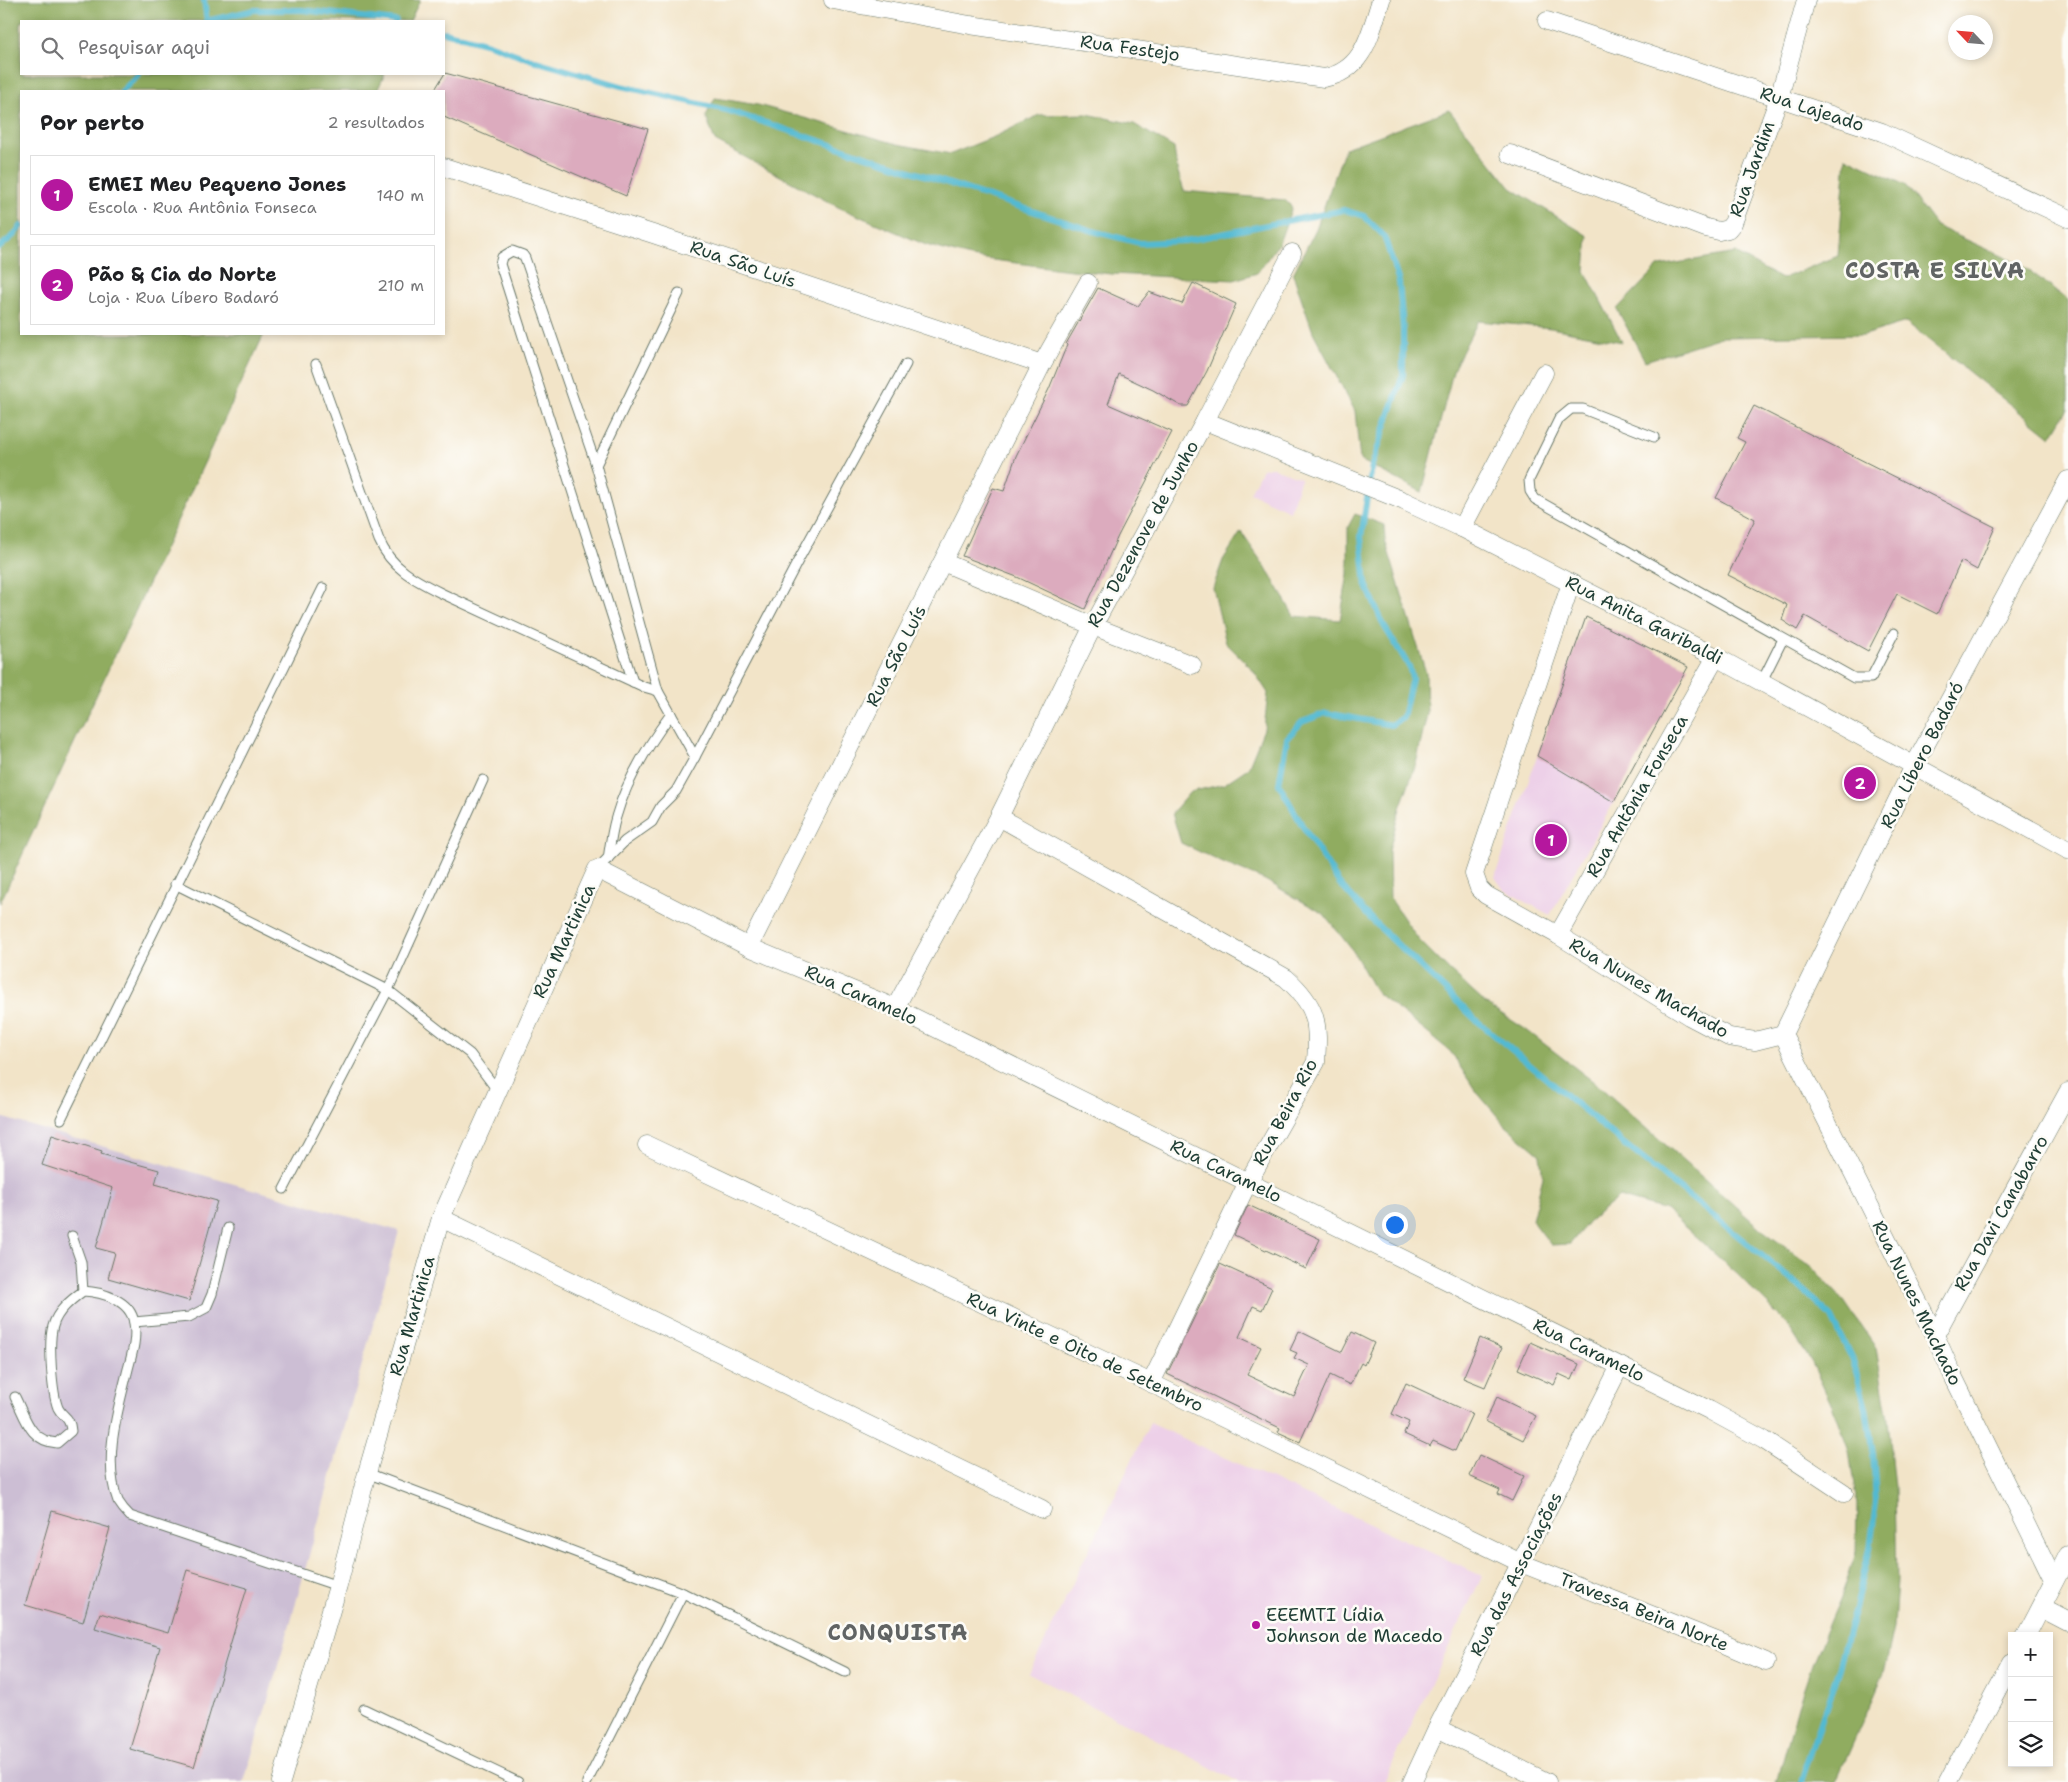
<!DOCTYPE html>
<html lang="pt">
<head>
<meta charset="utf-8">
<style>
  body { margin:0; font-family:"Shantell Sans",sans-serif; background:#f6f6f6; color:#202124 }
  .controls { position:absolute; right:15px; bottom:15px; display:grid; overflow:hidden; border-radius:0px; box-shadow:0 2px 8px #0003 }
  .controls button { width:45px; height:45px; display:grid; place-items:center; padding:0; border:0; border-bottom:1px solid #e0e0e0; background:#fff; color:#202124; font:25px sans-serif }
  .compass { position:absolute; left:1948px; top:15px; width:45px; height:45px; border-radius:50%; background:#fff; box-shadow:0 2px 8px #0003; rotate:296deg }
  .you { position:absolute; left:1394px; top:1224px; width:18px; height:18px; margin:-12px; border:4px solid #fff; border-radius:50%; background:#1a73e8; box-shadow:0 0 0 8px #1a73e833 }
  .badge { display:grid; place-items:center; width:32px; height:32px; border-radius:50%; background:#b5179e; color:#fff; font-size:16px; font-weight:700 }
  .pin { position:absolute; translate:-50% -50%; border:2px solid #fff; box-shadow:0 1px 5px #0006 }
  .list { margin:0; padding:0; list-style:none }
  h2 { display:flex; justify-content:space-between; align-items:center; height:65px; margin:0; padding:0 20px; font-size:21px }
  h2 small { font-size:16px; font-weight:400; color:#757577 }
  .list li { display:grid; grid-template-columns:32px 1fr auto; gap:15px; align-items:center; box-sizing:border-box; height:80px; margin:0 10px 10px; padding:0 10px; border:1px solid #e0e0e0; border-radius:0px }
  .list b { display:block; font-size:19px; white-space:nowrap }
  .list p { margin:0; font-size:16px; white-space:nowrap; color:#757577 }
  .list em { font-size:16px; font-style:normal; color:#757577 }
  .icon { flex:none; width:28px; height:28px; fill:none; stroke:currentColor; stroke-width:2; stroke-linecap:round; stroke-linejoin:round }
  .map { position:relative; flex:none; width:2068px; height:1782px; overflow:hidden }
  .search { position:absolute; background:#fff; box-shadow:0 2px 8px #0003; left:20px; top:20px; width:425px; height:55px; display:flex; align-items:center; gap:12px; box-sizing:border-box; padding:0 18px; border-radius:0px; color:#757577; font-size:19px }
  .panel { position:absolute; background:#fff; box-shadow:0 2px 8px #0003; left:20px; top:90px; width:425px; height:245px; border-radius:0px }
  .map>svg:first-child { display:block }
</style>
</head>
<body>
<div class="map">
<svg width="2068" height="1782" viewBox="0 0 2068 1782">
  <rect width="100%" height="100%" fill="#fdfcf7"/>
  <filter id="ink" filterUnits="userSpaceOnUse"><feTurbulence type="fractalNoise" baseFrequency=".02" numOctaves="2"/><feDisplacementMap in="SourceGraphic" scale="10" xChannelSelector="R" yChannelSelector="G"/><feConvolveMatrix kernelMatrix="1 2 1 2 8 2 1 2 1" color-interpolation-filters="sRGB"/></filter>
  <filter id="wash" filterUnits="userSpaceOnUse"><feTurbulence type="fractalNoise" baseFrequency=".0096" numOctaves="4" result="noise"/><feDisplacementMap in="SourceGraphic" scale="20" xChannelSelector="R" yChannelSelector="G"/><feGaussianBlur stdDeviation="1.12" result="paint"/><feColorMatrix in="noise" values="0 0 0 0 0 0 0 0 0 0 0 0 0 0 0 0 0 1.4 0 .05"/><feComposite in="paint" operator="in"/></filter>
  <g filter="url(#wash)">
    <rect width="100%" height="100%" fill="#f2e4c8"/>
    <g fill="#edd0e8">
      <path d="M1271 467 1301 478 1290 511 1250 493 1262 469Z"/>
      <path d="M1537 756 1614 802 1550 915 1504 890 1495 877Z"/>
      <path d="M1150 1423 1482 1576 1384 1782H1239L1029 1674Z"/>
    </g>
    <path fill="#ccbed4" d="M0 1117 399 1231 290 1624 244 1782H0Z"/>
    <g fill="#90ac60" stroke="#58744a">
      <path d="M0 0H420L410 21H21V74H385L377 91H21V334H264L0 903Z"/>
      <path d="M715 98 758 105 897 144 951 154 996 136 1039 115 1087 114 1134 124 1174 148 1177 169 1184 191 1285 200 1292 207 1279 243 1257 273 1234 280 1111 274 1062 269 970 257 926 245 838 207 715 141 706 116Z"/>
      <path d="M1449 110 1511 188 1588 236 1585 271 1622 342 1551 328 1478 321 1454 368 1422 492 1360 460 1355 411 1313 332 1293 274 1316 229 1345 148Z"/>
      <path d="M1846 157 1905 185 1936 226 2022 265 2068 300V409L2051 437 1906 322 1864 335 1721 337 1645 361 1617 309 1659 266 1736 253 1781 279 1838 256Z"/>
      <path d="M1355 514 1384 525 1385 540 1426 673 1427 714 1416 764 1400 808 1389 851 1390 898 1418 939 1451 972 1485 1003 1525 1029 1599 1086 1761 1229 1812 1267 1844 1301 1876 1348 1888 1420 1895 1487 1897 1580 1894 1627 1884 1673 1836 1782H1777L1798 1706 1813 1662 1841 1597 1856 1553 1857 1505 1849 1451 1832 1406 1812 1363 1786 1323 1737 1274 1666 1210 1619 1197 1589 1221 1570 1244 1551 1245 1532 1220 1543 1177 1540 1155 1505 1125 1475 1090 1450 1051 1376 992 1353 951 1324 914 1265 880 1223 863 1181 843 1172 813 1190 792 1224 784 1248 768 1264 729 1268 693 1253 670 1226 643 1213 588 1223 560 1241 532 1270 574 1294 616 1340 620 1348 574V527Z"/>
    </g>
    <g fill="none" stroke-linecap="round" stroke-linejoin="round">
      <g stroke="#53b9d1" stroke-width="6">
        <path d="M204 0 207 21"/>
        <path d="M206 21 254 10H302L396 21"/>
        <path d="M444 32 489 44 532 60 621 86 726 110 1093 231 1140 243 1185 241 1344 210 1364 216 1384 236 1399 282 1403 329V375L1372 465 1361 537 1366 584 1384 626 1409 666 1412 678 1403 717 1391 725 1326 713 1302 722 1287 738 1279 784 1302 825 1339 883 1370 918 1475 1019 1622 1142 1791 1279 1831 1316 1853 1361 1866 1408 1873 1453 1876 1501 1870 1550 1839 1668 1801 1782"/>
        <path d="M122 91 139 74"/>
        <path d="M0 247 14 235 21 226"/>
      </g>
    </g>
    <g id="blocks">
      <g fill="#dcabbe">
        <path d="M445 73 648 129 626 196 444 117V91H434Z"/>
        <path d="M1193 283 1236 304 1207 371 1188 406H1181L1153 390 1119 374 1108 404 1172 432 1118 536 1085 609 1017 577 962 556 993 488 1004 491 1016 456 1049 389 1067 345 1066 344 1098 288 1138 306 1149 292 1182 304Z"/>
        <path d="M1754 406 1995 527 1977 570 1961 561 1937 614 1897 594 1868 651 1805 616 1797 630 1782 620 1787 605 1728 575 1755 519 1716 498 1745 442 1737 438Z"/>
        <path d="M1586 617 1688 667 1614 802 1537 756Z"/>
        <path d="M52 1135 102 1151 101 1154 159 1170 155 1184 217 1201 189 1301 108 1278 115 1253 96 1248 113 1188 42 1165Z"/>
        <path d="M1248 1205 1320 1239 1306 1269 1234 1235Z"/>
        <path d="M1220 1264 1272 1288 1262 1310 1253 1306 1239 1337 1261 1347 1247 1375 1294 1397 1309 1365 1294 1358 1297 1353 1290 1350 1299 1331 1342 1352 1352 1332 1374 1343 1364 1365 1361 1363 1350 1385 1330 1375 1300 1442 1278 1432 1280 1428 1167 1374Z"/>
        <path d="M1480 1338 1502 1348 1485 1387 1463 1378Z"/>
        <path d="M1530 1342 1579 1364 1572 1380 1559 1374 1554 1385 1518 1369Z"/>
        <path d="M1406 1383 1472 1414 1455 1451 1433 1441 1430 1446 1404 1434 1409 1422 1392 1414Z"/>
        <path d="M1497 1397 1536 1416 1523 1440 1485 1421Z"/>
        <path d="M1479 1455 1524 1476 1512 1501 1498 1494 1500 1490 1469 1476Z"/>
        <path d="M52 1511 110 1528 83 1622 25 1605Z"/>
        <path d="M187 1570 247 1588 194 1767 130 1749 160 1647 95 1628 100 1613 168 1633Z"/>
      </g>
    </g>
  </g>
  <g filter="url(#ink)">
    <use href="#blocks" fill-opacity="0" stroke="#697768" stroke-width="1"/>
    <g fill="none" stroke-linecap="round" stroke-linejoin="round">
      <defs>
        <g id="lane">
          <path d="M316 364 379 540C391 568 415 580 441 593L644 687 658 691"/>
          <path d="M1654 437 1583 409H1571L1559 419 1529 480 1530 491 1535 499 1854 678H1871L1894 633"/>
          <path d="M596 465 679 293"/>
          <path d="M1762 681 1783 639"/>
          <path d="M695 757 800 557 906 364"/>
          <path d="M608 859C610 845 612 830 616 817 626 781 649 744 671 714"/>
          <path d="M597 869 625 841 652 822 661 806 676 791 695 757 658 691 596 465 525 258 523 255 512 251 502 257 500 264 633 682"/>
          <path d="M175 884 388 990 470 1054 497 1090"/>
          <path d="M61 1119 323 588"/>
          <path d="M284 1189 388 990 483 780"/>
          <path d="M72 1236 81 1262 83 1291"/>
          <path d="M134 1322 189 1317 206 1308 212 1294 228 1228"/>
          <path d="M15 1397C26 1419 30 1441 57 1443L71 1431C70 1416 63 1418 58 1408 52 1393 48 1342 53 1326 57 1311 71 1300 83 1291 102 1292 131 1300 134 1323 137 1339 132 1354 128 1369 118 1410 102 1460 118 1501 121 1506 126 1512 130 1516L338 1586"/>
          <path d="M367 1473 683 1593 845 1672"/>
          <path d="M364 1709 518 1782"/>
          <path d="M587 1782 683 1593"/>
        </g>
        <g id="street">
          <path d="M833 0 970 25 1324 78C1364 71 1370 34 1381 0"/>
          <path d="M1547 21 1882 132 2068 218"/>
          <path d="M1510 154 1706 228 1719 231 1728 229 1733 223 1779 98 1806 0"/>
          <path d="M444 167 653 234 1042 364"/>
          <path d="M1205 421 1404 501 1462 528 1716 657 2068 850"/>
          <path d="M1462 528 1544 373"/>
          <path d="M943 562 1093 626 1192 665"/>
          <path d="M1571 583 1474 874 1479 888 1486 895 1558 935 1689 1016 1729 1037 1755 1041 1783 1034"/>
          <path d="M999 817 1286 978C1317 1006 1319 1022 1316 1062L1248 1182 1151 1383"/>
          <path d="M1558 935 1716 657"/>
          <path d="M749 947 1042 364 1088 283"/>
          <path d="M895 1008 999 817 1093 626 1205 421 1292 253"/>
          <path d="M1783 1034 1914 766 2068 480"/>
          <path d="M1783 1034 1935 1335 1954 1378 2054 1581"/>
          <path d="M647 1145 1151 1383 1521 1563 1717 1641 1766 1662"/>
          <path d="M441 1218 1042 1509"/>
          <path d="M1935 1335 2068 1092"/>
          <path d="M2041 1608 2068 1622"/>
          <path d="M2026 1636 2068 1555"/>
          <path d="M1437 1728 1547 1782"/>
          <path d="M281 1782 338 1586 367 1473 441 1218 597 869 749 947 895 1008 1709 1410 1764 1440 1844 1493"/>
          <path d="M1412 1782 1437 1728 1620 1366"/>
          <path d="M1948 1782 2012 1662"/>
        </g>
      </defs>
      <use href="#lane" stroke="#697768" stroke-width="11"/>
      <use href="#street" stroke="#697768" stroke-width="19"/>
      <use href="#lane" stroke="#fff" stroke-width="9"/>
      <use href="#street" stroke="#fff" stroke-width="18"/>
    </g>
  </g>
  <circle fill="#b5179e" stroke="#fdfcf7" stroke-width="2" cx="1256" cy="1625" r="5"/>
  <g text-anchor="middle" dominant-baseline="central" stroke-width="5" stroke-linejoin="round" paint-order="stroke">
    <g font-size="18" fill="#1f3d34" stroke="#fdfcf7">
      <text transform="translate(1130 48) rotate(8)">Rua Festejo</text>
      <text transform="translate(1812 109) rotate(18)">Rua Lajeado</text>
      <text transform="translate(1752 169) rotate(-70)">Rua Jardim</text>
      <text transform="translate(743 264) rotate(19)">Rua São Luís</text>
      <text transform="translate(1143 534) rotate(-61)">Rua Dezenove de Junho</text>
      <text transform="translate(1644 620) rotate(27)">Rua Anita Garibaldi</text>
      <text transform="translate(896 656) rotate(-63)">Rua São Luís</text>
      <text transform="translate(1922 755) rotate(-63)">Rua Líbero Badaró</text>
      <text transform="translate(1637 796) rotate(-60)">Rua Antônia Fonseca</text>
      <text transform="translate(564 941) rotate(-65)">Rua Martinica</text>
      <text transform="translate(1649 988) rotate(30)">Rua Nunes Machado</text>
      <text transform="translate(861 995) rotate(24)">Rua Caramelo</text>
      <text transform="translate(1285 1112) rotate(-62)">Rua Beira Rio</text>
      <text transform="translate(1226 1171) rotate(26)">Rua Caramelo</text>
      <text transform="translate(2001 1213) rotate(-61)">Rua Davi Canabarro</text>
      <text transform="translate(1917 1303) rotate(64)">Rua Nunes Machado</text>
      <text transform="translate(412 1316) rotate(-74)">Rua Martinica</text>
      <text transform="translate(1589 1350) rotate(26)">Rua Caramelo</text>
      <text transform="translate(1085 1352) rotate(25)">Rua Vinte e Oito de Setembro</text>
      <text transform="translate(1516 1574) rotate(-63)">Rua das Associações</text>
      <text transform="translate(1644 1612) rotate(22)">Travessa Beira Norte</text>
    </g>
    <g font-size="18" fill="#1f3d34" stroke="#fdfcf7" text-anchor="start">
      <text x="1266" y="1615">EEEMTI Lídia<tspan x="1266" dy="21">Johnson de Macedo</tspan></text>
    </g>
    <g font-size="22" font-weight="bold" letter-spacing="1" fill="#616464" stroke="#fdfcf7">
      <text x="1935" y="270">COSTA E SILVA</text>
      <text x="898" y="1632">CONQUISTA</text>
    </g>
  </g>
</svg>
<div class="controls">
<button>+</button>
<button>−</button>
<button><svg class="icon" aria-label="layers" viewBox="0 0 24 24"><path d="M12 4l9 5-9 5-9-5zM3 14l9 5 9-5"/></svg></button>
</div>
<svg class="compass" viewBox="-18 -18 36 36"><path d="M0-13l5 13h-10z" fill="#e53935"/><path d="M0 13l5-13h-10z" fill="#757577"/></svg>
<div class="you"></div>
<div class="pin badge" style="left:1551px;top:840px">1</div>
<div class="pin badge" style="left:1860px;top:783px">2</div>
<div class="search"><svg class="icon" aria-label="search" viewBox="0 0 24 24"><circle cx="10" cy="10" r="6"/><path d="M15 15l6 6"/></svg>Pesquisar aqui</div>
<section class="panel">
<h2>Por perto<small>2 resultados</small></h2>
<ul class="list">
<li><span class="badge">1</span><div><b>EMEI Meu Pequeno Jones</b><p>Escola · Rua Antônia Fonseca</p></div><em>140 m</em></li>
<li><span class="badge">2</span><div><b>Pão &amp; Cia do Norte</b><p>Loja · Rua Líbero Badaró</p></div><em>210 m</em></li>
</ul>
</section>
</div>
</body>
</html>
